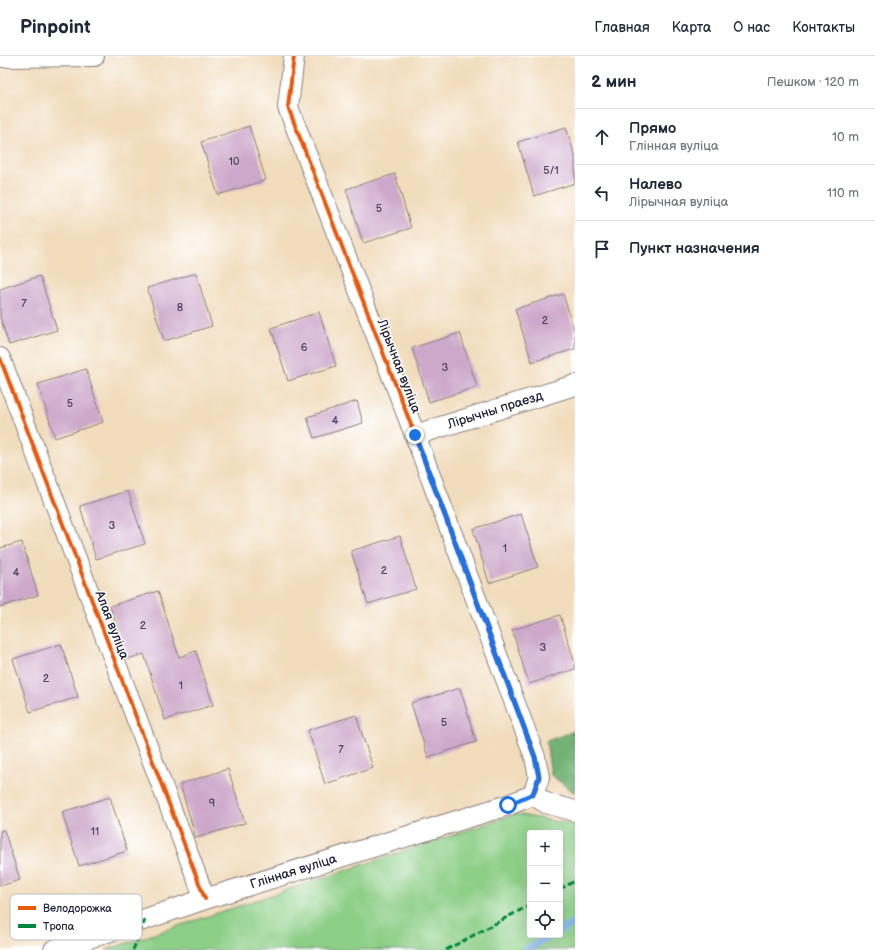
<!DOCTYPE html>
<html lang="ru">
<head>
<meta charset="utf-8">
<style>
  body { margin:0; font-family:"Balsamiq Sans",sans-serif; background:#f6f6f7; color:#1f2937 }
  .controls { position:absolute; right:12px; bottom:12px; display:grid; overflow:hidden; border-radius:4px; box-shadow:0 4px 16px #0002 }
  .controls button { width:36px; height:36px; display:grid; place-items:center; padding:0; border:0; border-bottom:1px solid #e0e1e3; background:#fff; color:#1f2937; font:20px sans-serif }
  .stop { position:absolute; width:12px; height:12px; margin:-9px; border:3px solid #1a73e8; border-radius:50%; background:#fff }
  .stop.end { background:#1a73e8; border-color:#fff; box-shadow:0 1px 4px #0008 }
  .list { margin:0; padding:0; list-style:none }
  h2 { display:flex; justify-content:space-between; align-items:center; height:52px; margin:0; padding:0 16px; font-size:17px }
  h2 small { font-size:13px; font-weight:400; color:#747a83 }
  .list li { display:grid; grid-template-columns:26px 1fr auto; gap:12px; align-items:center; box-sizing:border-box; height:56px; padding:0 16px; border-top:1px solid #e0e1e3 }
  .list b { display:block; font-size:15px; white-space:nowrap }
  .list p { margin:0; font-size:13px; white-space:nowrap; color:#747a83 }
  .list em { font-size:13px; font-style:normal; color:#747a83 }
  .icon { flex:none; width:22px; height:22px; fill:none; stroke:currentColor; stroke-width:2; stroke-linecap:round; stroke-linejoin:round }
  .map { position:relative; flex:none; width:575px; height:894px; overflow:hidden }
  header { display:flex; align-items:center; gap:24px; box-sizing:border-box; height:56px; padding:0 20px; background:#fff; border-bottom:1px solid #e0e1e3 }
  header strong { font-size:19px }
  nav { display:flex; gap:22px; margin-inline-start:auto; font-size:14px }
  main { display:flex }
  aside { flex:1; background:#fff }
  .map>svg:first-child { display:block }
</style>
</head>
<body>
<header>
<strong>Pinpoint</strong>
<nav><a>Главная</a><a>Карта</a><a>О нас</a><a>Контакты</a></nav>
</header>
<main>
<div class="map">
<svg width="575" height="894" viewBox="0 0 575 894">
  <rect width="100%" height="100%" fill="#fff"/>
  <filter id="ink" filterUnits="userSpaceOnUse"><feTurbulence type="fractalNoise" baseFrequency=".025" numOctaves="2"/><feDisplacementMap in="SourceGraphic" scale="8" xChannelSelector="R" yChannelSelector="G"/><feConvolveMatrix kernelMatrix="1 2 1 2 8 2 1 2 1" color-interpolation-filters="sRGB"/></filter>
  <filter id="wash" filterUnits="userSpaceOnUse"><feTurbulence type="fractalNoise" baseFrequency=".012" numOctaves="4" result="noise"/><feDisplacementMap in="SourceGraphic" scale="16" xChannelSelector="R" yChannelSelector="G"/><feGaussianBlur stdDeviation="0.9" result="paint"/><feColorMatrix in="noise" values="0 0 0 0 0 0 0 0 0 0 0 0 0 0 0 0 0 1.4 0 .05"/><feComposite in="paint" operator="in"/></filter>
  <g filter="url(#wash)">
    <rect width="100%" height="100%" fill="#f1dcbb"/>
    <path fill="#8dcf87" stroke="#587861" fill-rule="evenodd" d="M516 758 575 769V894H106ZM530 777H560V879H530Z"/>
    <path fill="#72b274" stroke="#4a6a58" d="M575 675V737L551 719 546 685Z"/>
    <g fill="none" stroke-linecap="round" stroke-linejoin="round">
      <g stroke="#82b4ef" stroke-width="7">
        <path d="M560 875 575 866"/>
        <path d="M525 894 552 879"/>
      </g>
    </g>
    <g id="blocks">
      <g fill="#cda8cb">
        <path d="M249 70 266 124 218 139 201 86Z"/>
        <path d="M566 71 575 100V127L534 140 518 86Z"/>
        <path d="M395 118 411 172 363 187 346 133Z"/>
        <path d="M196 217 212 270 164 285 147 232Z"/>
        <path d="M40 220 57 274 9 289 0 261V233Z"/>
        <path d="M563 238 575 276V293L532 306 515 253Z"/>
        <path d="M319 256 336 310 288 325 271 272Z"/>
        <path d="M460 277 477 331 429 346 412 292Z"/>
        <path d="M86 313 103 366 55 382 38 328Z"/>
        <path d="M357 345 363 367 314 382 307 361Z"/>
        <path d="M128 435 145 488 96 503 80 450Z"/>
        <path d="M521 458 538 511 489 527 473 473Z"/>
        <path d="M400 480 416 533 368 548 351 495Z"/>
        <path d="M22 486 38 539 0 551V492Z"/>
        <path d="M158 535 179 601 196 595 213 649 165 664 144 598 127 603 110 550Z"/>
        <path d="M560 559 575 608V613L529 628 512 574Z"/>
        <path d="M61 588 78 641 30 656 13 603Z"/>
        <path d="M460 632 476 686 428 701 411 647Z"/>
        <path d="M356 659 373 712 325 728 308 674Z"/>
        <path d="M228 713 245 767 196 782 180 728Z"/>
        <path d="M110 741 127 795 79 810 62 756Z"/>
        <path d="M4 774 20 824 0 830V775Z"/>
      </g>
    </g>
  </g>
  <g filter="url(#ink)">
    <use href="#blocks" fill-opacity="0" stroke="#8a7f7b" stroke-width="1"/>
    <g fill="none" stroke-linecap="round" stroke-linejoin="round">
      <defs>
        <g id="street">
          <path d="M294 0 288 51 415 379 535 701 539 721 533 739"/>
          <path d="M0 1 94 0"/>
          <path d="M0 302 205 843"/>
          <path id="s1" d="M415 379 575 329"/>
          <path d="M533 739 546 747 575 755"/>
          <path id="s2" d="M54 894 205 843 508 749 533 739"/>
        </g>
      </defs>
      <use href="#street" stroke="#8a7f7b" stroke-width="22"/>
      <use href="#street" stroke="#fff" stroke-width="20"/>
      <g stroke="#00873e" stroke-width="3" stroke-dasharray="6 3" stroke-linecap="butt">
        <path d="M560 833 575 825"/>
        <path d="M133 894 145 864"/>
        <path d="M446 894 530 849"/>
      </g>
      <defs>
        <g id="cycleway">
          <path d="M294 0 288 51 415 379 535 701 539 721 533 739"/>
          <path d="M0 302 205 843"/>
        </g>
      </defs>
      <use href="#cycleway" stroke="#fff" stroke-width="6"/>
      <use href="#cycleway" stroke="#e8590c" stroke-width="4"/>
    </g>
  </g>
  <g fill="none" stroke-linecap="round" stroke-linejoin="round" filter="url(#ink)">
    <path stroke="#1a73e8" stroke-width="5" d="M415 379 535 701 539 721 533 738 508 749"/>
  </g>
  <g text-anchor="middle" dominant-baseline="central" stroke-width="3" stroke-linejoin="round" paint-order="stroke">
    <g font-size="11" fill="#4d445f">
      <text x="234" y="105">10</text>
      <text x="551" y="114">5/1</text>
      <text x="379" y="152">5</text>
      <text x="24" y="247">7</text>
      <text x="180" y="251">8</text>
      <text x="545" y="264">2</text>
      <text x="304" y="291">6</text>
      <text x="445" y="311">3</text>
      <text x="70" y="347">5</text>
      <text x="335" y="364">4</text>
      <text x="112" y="469">3</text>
      <text x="505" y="492">1</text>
      <text x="384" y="514">2</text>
      <text x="16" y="516">4</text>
      <text x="143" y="569">2</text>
      <text x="543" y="591">3</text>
      <text x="46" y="622">2</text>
      <text x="181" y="629">1</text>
      <text x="444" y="666">5</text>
      <text x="341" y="693">7</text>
      <text x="212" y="747">9</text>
      <text x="95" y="775">11</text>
    </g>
    <g font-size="13" fill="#22223b" stroke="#fff">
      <text transform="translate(399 310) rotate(69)">Лірычная вуліца</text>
      <text stroke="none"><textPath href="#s1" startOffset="84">Лірычны праезд</textPath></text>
      <text transform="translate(112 569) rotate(69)">Алая вуліца</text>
      <text stroke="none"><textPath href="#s2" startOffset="252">Глінная вуліца</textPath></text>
    </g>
  </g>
  <rect x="10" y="838" width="132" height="46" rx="6" fill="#fff" stroke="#bdbdc4" stroke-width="1"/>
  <rect x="18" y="850" width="18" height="4" fill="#e8590c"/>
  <rect x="18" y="868" width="18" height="4" fill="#00873e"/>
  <g font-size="11" fill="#22223b">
    <text x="43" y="856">Велодорожка</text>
    <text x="43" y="874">Тропа</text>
  </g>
</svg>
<div class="controls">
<button>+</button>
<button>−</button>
<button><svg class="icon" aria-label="locate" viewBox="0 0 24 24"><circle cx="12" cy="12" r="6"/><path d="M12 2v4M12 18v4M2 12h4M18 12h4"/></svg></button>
</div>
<div class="stop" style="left:508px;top:749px"></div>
<div class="stop end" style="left:415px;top:379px"></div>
</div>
<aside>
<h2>2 мин<small>Пешком · 120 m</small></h2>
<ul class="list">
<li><svg class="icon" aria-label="ahead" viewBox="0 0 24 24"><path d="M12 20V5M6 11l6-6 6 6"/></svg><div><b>Прямо</b><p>Глінная вуліца</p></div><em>10 m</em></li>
<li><svg class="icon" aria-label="left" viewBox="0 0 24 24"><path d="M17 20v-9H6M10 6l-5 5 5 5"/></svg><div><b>Налево</b><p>Лірычная вуліца</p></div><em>110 m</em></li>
<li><svg class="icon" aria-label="arrive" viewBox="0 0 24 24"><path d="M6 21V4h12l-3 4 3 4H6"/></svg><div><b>Пункт назначения</b></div></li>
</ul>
</aside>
</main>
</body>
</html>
